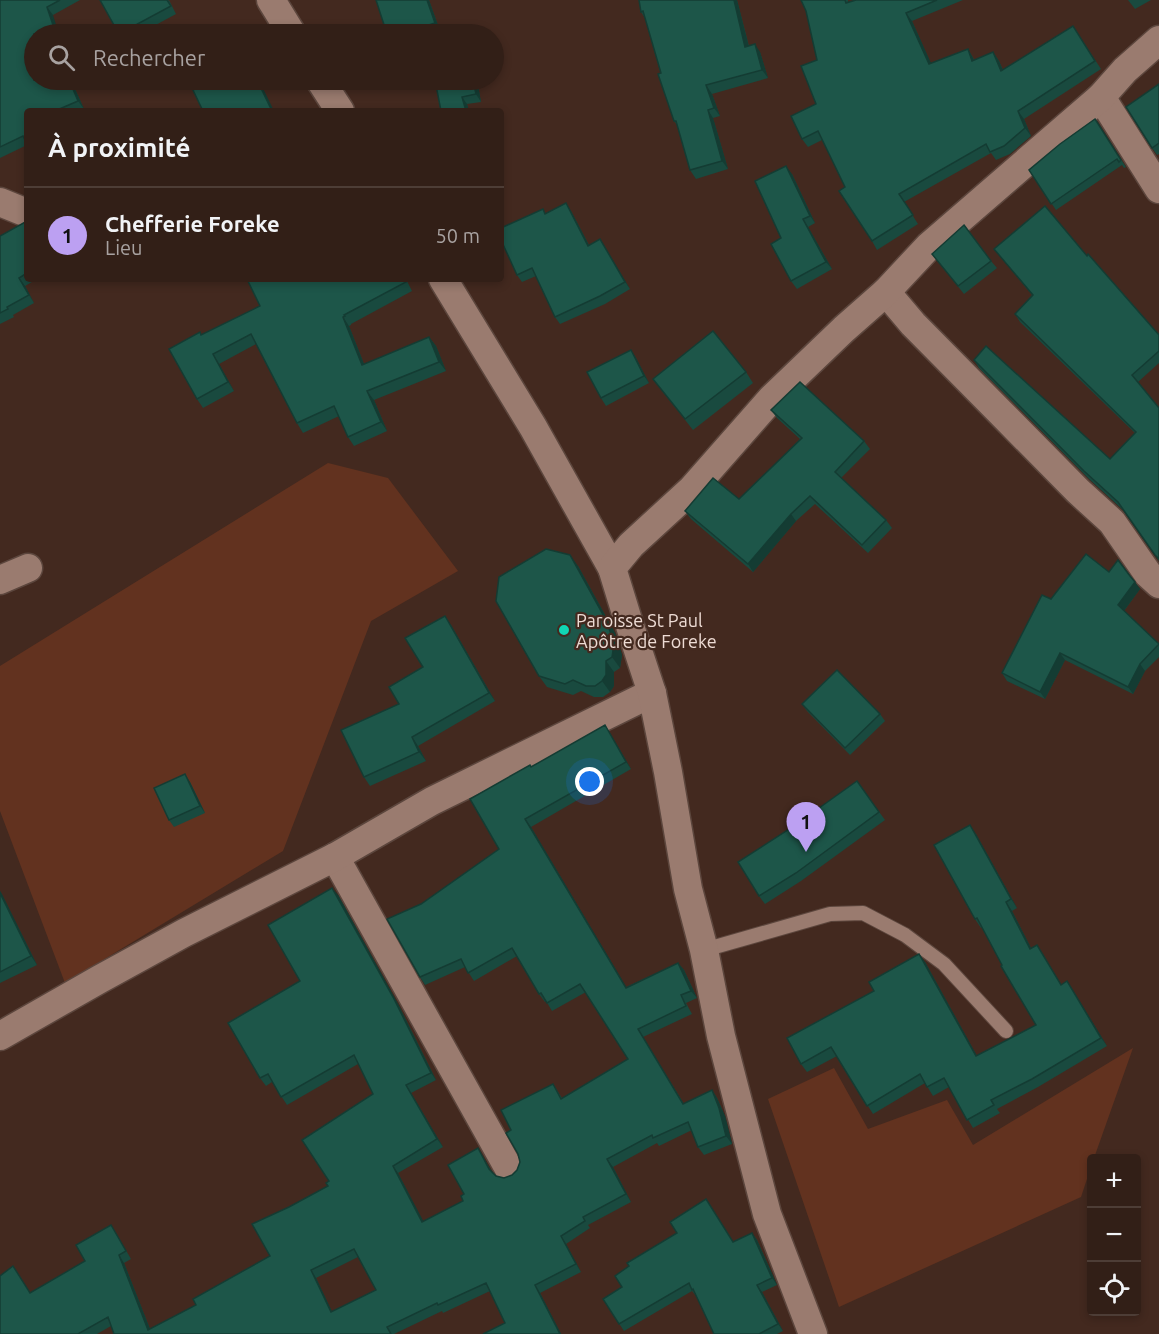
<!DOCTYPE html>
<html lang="fr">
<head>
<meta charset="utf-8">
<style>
  body { margin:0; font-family:Ubuntu,sans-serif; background:#3a2720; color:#f1f3f6 }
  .controls { position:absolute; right:18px; bottom:18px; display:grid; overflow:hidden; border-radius:6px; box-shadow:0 3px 9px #0003 }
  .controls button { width:54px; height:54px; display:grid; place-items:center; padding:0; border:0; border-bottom:2px solid #4d3d36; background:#321f17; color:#f1f3f6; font:30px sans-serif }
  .you { position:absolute; left:590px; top:782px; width:21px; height:21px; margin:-15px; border:4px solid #fff; border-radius:50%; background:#1a73e8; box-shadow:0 0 0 9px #1a73e833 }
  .badge { display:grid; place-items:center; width:39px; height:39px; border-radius:50%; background:#bca0f2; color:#111; font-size:20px; font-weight:700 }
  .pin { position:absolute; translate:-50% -50px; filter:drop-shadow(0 2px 3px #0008) }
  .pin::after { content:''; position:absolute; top:32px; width:21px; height:18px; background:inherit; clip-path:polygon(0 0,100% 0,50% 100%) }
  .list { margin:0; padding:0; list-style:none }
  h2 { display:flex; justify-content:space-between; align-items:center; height:78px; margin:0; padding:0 24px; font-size:26px }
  h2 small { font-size:20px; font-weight:400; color:#a8a2a1 }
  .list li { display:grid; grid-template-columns:39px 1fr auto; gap:18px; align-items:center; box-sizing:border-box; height:96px; padding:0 24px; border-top:2px solid #4d3d36 }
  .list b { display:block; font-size:22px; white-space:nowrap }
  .list p { margin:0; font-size:20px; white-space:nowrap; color:#a8a2a1 }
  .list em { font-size:20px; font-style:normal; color:#a8a2a1 }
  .icon { flex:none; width:33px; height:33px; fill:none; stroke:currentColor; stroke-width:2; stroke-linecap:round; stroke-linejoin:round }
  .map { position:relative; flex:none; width:1159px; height:1334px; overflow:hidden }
  .search { position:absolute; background:#321f17; box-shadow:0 3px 9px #0003; left:24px; top:24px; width:480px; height:66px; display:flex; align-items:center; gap:15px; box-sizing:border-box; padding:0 21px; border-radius:33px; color:#a8a2a1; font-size:22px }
  .panel { position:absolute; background:#321f17; box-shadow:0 3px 9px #0003; left:24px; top:108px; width:480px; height:174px; border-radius:6px }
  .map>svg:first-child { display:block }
</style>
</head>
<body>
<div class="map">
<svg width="1159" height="1334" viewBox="0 0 1159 1334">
  <rect width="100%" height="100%" fill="#43291f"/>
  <g fill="#62321f">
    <path d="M328 463 388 478 458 571 371 621 283 851 65 983 0 811V666Z"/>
    <path d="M1133 1048 1094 1158H1092L1091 1167 1081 1197 839 1307 768 1099 834 1068 868 1129 947 1100 973 1145Z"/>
  </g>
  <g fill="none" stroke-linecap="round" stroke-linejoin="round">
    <defs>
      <path id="lane" d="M704 950 830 914 863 913 905 935 944 964 1006 1031"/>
      <g id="street">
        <path d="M271 0 292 34"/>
        <path d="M320 80 340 111"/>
        <path d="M1101 97 1159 189"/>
        <path d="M0 202 22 211"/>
        <path d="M443 279 533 427 612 568"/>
        <path d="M886 292 913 324 1001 413 1078 491 1112 522 1148 574 1159 584"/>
        <path d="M0 580 28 568"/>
        <path d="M335 857 509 1169"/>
        <path d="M0 1036 100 979 184 933 335 857 432 801 652 693"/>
        <path d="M813 1334 767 1214 721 1036 704 950 688 889 668 772 652 693 628 620 612 568 631 545 692 489 772 398 844 329 886 292 929 246 1101 97 1125 70 1159 40"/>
      </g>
    </defs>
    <use href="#lane" stroke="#5c463d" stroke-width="16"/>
    <use href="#street" stroke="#5c463d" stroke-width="31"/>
    <use href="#lane" stroke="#9a7b6f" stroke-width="14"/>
    <use href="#street" stroke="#9a7b6f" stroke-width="28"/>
  </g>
  <g fill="#194a3f" fill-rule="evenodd">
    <path d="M0 0H80L53 15 34 34 71 80 84 109 78 111H27V145L0 158Z"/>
    <path d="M169 0 176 14 139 34H119Z"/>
    <path d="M429 0 440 31 428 34H387Z"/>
    <path d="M639 0H737L749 46 760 52 768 78 712 94 720 116 713 118 728 169 696 179 690 170 677 125 674 121 645 18 641 12Z"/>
    <path d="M801 0H848V2L856 0H963L912 21 931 64 968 49 975 61 993 52 999 61 1003 70 1073 26 1101 69 1024 119 1031 136 1010 154 996 160 991 153 904 202 918 224 877 250 872 241 822 140 808 147 802 139 816 104 817 60 806 11Z"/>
    <path d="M1128 0H1151L1135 9Z"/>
    <path d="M477 80 481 102 467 104 469 111H441Z"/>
    <path d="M1159 84V154L1157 155 1152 148Z"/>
    <path d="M1095 119 1126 167 1124 168 1122 165 1056 210 1029 170Z"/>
    <path d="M792 174 815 223 808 227 832 269 797 289 791 281 781 238Z"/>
    <path d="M571 211 589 245 600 239 630 289 605 304 560 324 555 317 536 276 522 282 517 275 546 213Z"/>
    <path d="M27 221V279H37L25 286 34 303 13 315 14 317 0 324V236Z"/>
    <path d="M994 249 1087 256 1159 335V363L1138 382 1159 408V561L1123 510 1089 479 979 368 974 360 1110 459 1135 433 1020 322 1015 314 1032 295Z"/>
    <path d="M932 254 991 261 997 268 964 294Z"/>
    <path d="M406 279 412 291 351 324V325L349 326 364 364 429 337 436 346 446 371 374 400 387 431 354 446 348 437 339 416 303 433 297 423 256 344 219 364 234 391 203 408 197 399 202 335 260 306Z"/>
    <path d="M631 350 636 358 649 383 606 406 601 398Z"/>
    <path d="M746 372 753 383 693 430 653 379Z"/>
    <path d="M771 410 864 441 870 449 841 478 886 520 892 528 868 553 815 504 796 521 753 572 691 519 685 511 739 499 800 439 777 418Z"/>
    <path d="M578 566 615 633 622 655 620 668 614 672V686L610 692 603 697H594L581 691 573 695 547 687 539 676Z"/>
    <path d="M1109 572 1130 577 1140 589 1124 611 1159 644V657L1145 671 1133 694 1065 660 1045 699 1007 681 1002 673 1051 599Z"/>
    <path d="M451 625 495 701 418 746 426 761 370 786 364 777 399 704Z"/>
    <path d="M802 704 880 714 885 721 850 755 807 711Z"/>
    <path d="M610 733 631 769 531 827 626 987 678 963 684 970 697 998 686 1003 692 1014 643 1037 684 1104 712 1090 717 1098 725 1116 732 1144 704 1155 698 1147 692 1130 659 1146 657 1143 613 1167 631 1202 588 1225 590 1228 566 1244 581 1272 540 1293 561 1334H483L505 1323 490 1291 443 1313 442 1311 394 1334H114L111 1326 97 1334H0L31 1293 85 1261 116 1233 131 1259 124 1263 150 1329 196 1305 270 1256 289 1207 328 1186 329 1181 373 1094 358 1064 287 1105 272 1082 266 1086 260 1078 300 981 338 895 399 1006 436 1080 411 1093 443 1147 398 1173 423 1222 463 1201 478 1148 492 1172 496 1176 504 1178 512 1175 517 1170 520 1162 511 1130 553 1084 562 1098 628 1059 586 992 552 1011 546 1001 545 1002 539 994 517 956 474 981 465 967 425 985 420 977 421 904 499 849 531 767ZM358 1257 376 1290 332 1312 316 1278Z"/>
    <path d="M857 781 885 820 801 881 765 904 759 896 791 828Z"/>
    <path d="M190 782 205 813 174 827 169 820Z"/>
    <path d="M976 834 1017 908 1012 911 1031 948 1043 954 1061 985 1067 981 1107 1046 1038 1087 997 1109 1000 1113 973 1128 949 1087 933 1096 925 1083 873 1114 837 1056 807 1072 801 1064 925 962 977 1056 1036 1025 1002 965 982 927 981 928 975 919Z"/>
    <path d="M0 891 37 965 0 983Z"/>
    <path d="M752 1233 757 1240 777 1285 762 1292 783 1331 777 1334H714L697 1297 692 1291 624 1331 603 1299Z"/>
  </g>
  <g fill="#143c33">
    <path d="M427 0H429L440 31 435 23Z"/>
    <path d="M734 0H737L751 55 745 47Z"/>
    <path d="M47 7 53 15 59 34H56Z"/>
    <path d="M906 13 912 21 935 72 929 64Z"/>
    <path d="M755 44 760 52 768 78 762 70Z"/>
    <path d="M968 49 973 58 978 70 972 61Z"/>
    <path d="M993 52 999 61 1007 80 1001 71Z"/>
    <path d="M69 80H71L84 109 78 101Z"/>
    <path d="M257 80H259L274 111H272Z"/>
    <path d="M473 80H477L481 102 476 94Z"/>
    <path d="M706 85 712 94 720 116 714 108Z"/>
    <path d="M462 97 467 104 469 111H466Z"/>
    <path d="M708 110 713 118 728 169 722 161Z"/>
    <path d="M1018 111 1024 119 1031 136 1025 128Z"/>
    <path d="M786 166 792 174 815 223 810 216Z"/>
    <path d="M566 203 571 211 593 253 588 246Z"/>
    <path d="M803 219 808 227 832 269 826 262Z"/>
    <path d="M600 239 605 247 630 289 625 282Z"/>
    <path d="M19 278 25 286 34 303 29 295Z"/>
    <path d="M343 317 349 326 368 374 362 365Z"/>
    <path d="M429 337 436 346 446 371 439 362Z"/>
    <path d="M631 350 636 358 649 383 644 376Z"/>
    <path d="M213 354 219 364 234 391 228 382Z"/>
    <path d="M367 391 374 400 387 431 381 422Z"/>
    <path d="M791 514 796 521 753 572 748 564Z"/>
    <path d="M570 555 578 566 615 633 622 655 620 668 612 657Z"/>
    <path d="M1135 582 1140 589 1123 612 1118 605Z"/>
    <path d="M445 616 451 625 495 701 489 693Z"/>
    <path d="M1060 653 1065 660 1045 699 1040 692Z"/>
    <path d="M606 661 614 672V686L610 692 602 681Z"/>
    <path d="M1140 664 1145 671 1133 694 1128 687Z"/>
    <path d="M605 725 610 733 631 769 626 762Z"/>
    <path d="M412 737 418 746 426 761 419 752Z"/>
    <path d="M185 774 190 782 205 813 200 806Z"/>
    <path d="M525 819 531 827 631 995 626 988Z"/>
    <path d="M970 825 976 834 1017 908 1011 899Z"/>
    <path d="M332 888 338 895 399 1006 436 1080 431 1073Z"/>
    <path d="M0 891 2 894 37 965 31 956 0 893Z"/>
    <path d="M1006 902 1012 911 1036 958 1030 949Z"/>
    <path d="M919 954 925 962 982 1065 976 1056Z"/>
    <path d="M678 963 684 970 697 998 691 991Z"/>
    <path d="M1067 981 1073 990 1107 1046 1101 1038Z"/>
    <path d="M406 1085 411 1093 443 1147 437 1139Z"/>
    <path d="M712 1090 717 1098 725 1116 732 1144 726 1136Z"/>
    <path d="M607 1159 613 1167 631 1202 626 1194Z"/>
    <path d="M393 1166 398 1173 428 1230 422 1222Z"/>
    <path d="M752 1233 757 1240 777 1285 772 1278Z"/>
    <path d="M561 1236 566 1244 581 1272 576 1264Z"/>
    <path d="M119 1255 124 1263 152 1334 148 1330Z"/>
    <path d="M311 1270 316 1278 336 1320 331 1312Z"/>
    <path d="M535 1285 540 1293 561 1334H560Z"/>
    <path d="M757 1285 762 1292 783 1331 778 1324Z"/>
  </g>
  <g fill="#1d5649" stroke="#143c33" stroke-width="1.5" fill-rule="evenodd">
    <path d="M0 0H60L47 7 56 34H34V80H69L78 101 57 110 58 111H27V144L23 136 0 147Z"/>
    <path d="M100 0H167L171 6 119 34Z"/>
    <path d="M376 0H427L435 23 401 34H387Z"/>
    <path d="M639 0H734L745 47 755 44 762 70 706 85 714 108 708 110 722 161 690 170 676 121H674L658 74 661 73 643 11 641 12Z"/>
    <path d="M801 0H845L846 3 856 0H937L906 13 929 64 968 49 972 61 993 52 1001 71 1073 26 1095 61 1018 111 1025 128 1004 146 990 152 986 144 899 194 913 215 872 241 839 191 845 187 818 131 802 139 791 116 816 104 801 66 817 60 806 11Z"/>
    <path d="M215 80H257L272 111H203L193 90Z"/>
    <path d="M435 80H473L476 94 462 97 466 111H441Z"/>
    <path d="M1159 84V143L1152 148 1126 107Z"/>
    <path d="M1095 119 1121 160 1119 162 1117 159 1051 204 1029 170 1060 144Z"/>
    <path d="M786 166 810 216 803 219 826 262 791 281 771 244 781 238 755 181Z"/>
    <path d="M566 203 588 246 600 239 625 282 600 296 555 317 532 268 517 275 501 240V228L543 209 545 214Z"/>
    <path d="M1045 206 1087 256 1088 254 1159 335V351L1132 375 1159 408V559L1155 555 1118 502 1084 471 974 360 986 346 1110 459 1136 432 1015 314 1033 295 994 249Z"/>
    <path d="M27 221V273L19 278 29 295 7 307 8 309 0 313V236Z"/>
    <path d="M964 225 991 261 958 286 932 254Z"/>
    <path d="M247 279H404L406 282 344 315 345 316 343 317 362 365 429 337 439 362 367 391 381 422 348 437 334 406 297 423 251 334 213 354 228 382 197 399 169 349 200 332 201 335 260 306Z"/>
    <path d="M713 331 746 372 685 419 653 379Z"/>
    <path d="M631 350 644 376 601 398 587 372Z"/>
    <path d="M800 382 864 441 835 472 886 520 862 545 810 496 791 514 748 564 685 511 713 478 739 499 802 438 771 410Z"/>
    <path d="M546 549 570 555 607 622 614 644 612 657 606 661V675L602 681 595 686H586L573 680 565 684 539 676 496 601 499 577Z"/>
    <path d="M1086 554 1109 572 1118 560 1130 576 1135 582 1118 605 1159 644 1140 664 1128 687 1060 653 1040 692 1002 673 1042 595 1051 599Z"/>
    <path d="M445 616 489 693 412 737 419 752 364 777 341 730 399 704 389 687 423 667 405 638Z"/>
    <path d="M837 670 880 714 845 748 802 704Z"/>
    <path d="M605 725 626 762 525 819 626 988 678 963 691 991 681 995 686 1006 638 1029 683 1104 712 1090 719 1108 726 1136 698 1147 688 1122 653 1138 652 1135 607 1159 626 1194 583 1217 585 1221 561 1236 576 1264 535 1285 560 1334H483L505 1323 486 1283 438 1305 437 1303 387 1327 391 1334H114L108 1317 78 1334H0V1276L13 1266 30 1293 85 1261 76 1245 111 1225 126 1251 119 1255 148 1330 196 1305 193 1299 270 1256 252 1224 289 1207 328 1186 326 1183 329 1181 302 1140 373 1094 354 1055 281 1097 268 1074 260 1078 228 1023 300 981 268 925 332 888 394 999 431 1073 406 1085 437 1139 393 1166 422 1222 463 1201 461 1196 464 1194 448 1165 478 1148 489 1169 496 1176 504 1178 512 1175 517 1170 520 1162 518 1154 506 1133 511 1130 501 1110 553 1084 561 1099 628 1059 580 984 547 1003 541 993 539 994 512 948 468 973 461 959 420 977 387 919 421 904 499 849 470 799 530 765 531 767ZM354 1249 376 1290 331 1312 311 1270Z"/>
    <path d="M185 774 200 806 169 820 154 788Z"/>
    <path d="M857 781 879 812 796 873 759 896 738 862 791 828Z"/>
    <path d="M970 825 1011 899 1006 902 1030 949 1037 945 1061 985 1067 981 1101 1038 1032 1079 991 1100 994 1105 967 1120 944 1078 927 1087 920 1074 867 1106 831 1047 801 1064 787 1038 874 991 869 982 919 954 976 1056 1036 1025 1001 966 1002 965 977 918 975 919 934 845Z"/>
    <path d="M0 893 31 956 0 972Z"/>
    <path d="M706 1199 733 1242 752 1233 772 1278 757 1285 778 1324 759 1334H714L693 1289 692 1290 689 1283 619 1324 603 1299 622 1287 615 1276 629 1266 627 1263 677 1233 670 1222Z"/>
  </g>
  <circle fill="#11d5b4" stroke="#43291f" stroke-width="2" cx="564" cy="630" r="6"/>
  <g text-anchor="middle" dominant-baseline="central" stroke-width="4.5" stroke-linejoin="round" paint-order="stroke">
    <g font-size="18" fill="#eedcd5" stroke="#43291f" text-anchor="start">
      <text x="576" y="620">Paroisse St Paul<tspan x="576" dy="21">Apôtre de Foreke</tspan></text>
    </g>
  </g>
</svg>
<div class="controls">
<button>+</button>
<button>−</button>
<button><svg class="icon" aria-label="locate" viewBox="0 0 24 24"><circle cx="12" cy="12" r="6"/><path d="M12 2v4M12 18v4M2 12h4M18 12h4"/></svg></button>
</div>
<div class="you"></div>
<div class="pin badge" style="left:806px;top:852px">1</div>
<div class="search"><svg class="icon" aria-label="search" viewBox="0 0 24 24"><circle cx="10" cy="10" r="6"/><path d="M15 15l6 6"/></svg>Rechercher</div>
<section class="panel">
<h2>À proximité<small></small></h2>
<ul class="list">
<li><span class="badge">1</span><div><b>Chefferie Foreke</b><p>Lieu</p></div><em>50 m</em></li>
</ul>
</section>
</div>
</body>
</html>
